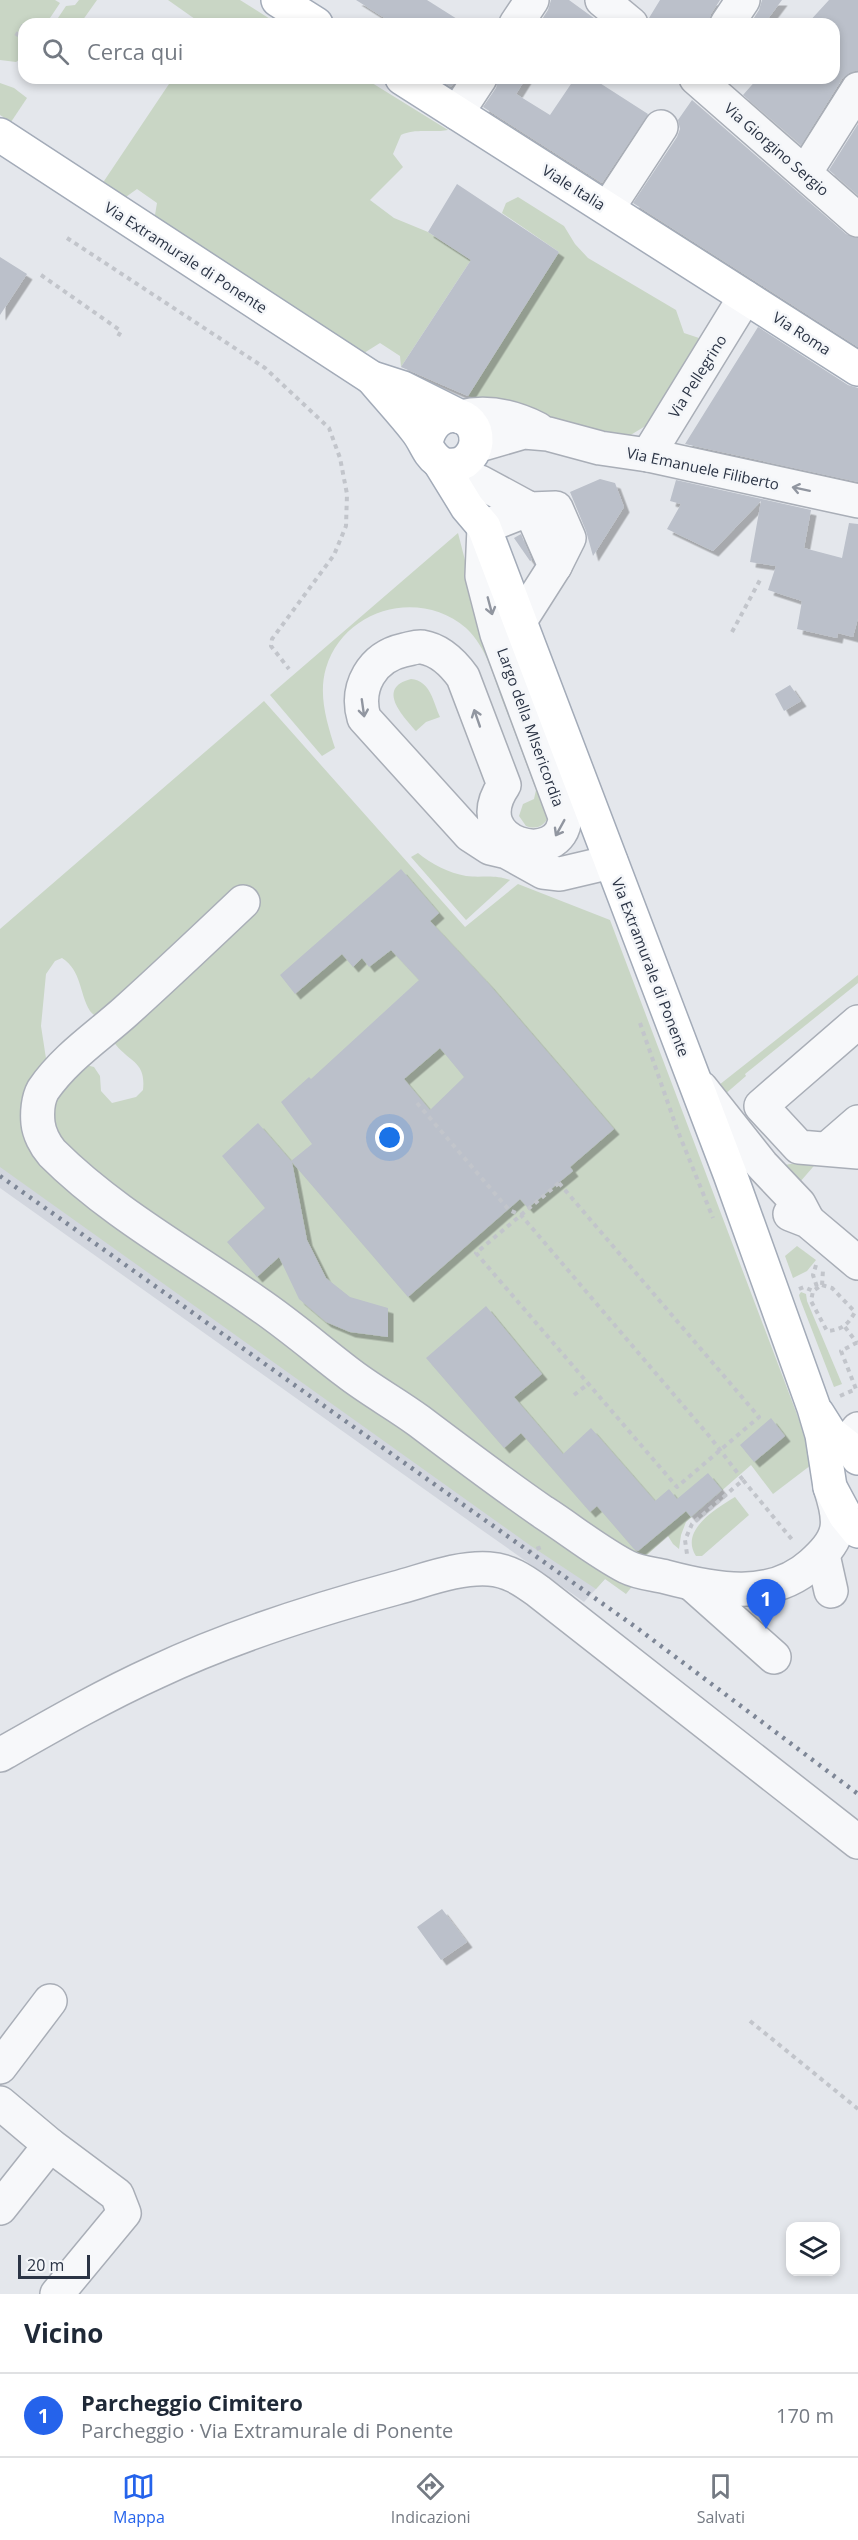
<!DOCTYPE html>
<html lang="it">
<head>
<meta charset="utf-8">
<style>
  body { margin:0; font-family:"Open Sans",sans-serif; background:#f2f2f3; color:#1f2937 }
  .controls { position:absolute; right:18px; bottom:18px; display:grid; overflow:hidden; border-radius:12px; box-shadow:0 3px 9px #0003 }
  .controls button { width:54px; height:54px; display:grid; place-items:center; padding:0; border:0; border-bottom:2px solid #e0e1e3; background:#fff; color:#1f2937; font:30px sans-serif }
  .scale { position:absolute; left:18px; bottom:15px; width:72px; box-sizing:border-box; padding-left:6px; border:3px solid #2b3445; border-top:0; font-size:16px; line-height:21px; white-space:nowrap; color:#2b3445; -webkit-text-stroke:4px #f4f6f9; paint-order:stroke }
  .you { position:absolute; left:390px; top:1138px; width:21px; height:21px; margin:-15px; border:4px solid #fff; border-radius:50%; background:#1a73e8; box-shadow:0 0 0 9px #1a73e833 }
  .badge { display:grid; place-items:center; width:39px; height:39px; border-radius:50%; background:#2563eb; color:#fff; font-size:20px; font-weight:700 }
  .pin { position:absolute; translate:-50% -50px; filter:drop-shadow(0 2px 3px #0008) }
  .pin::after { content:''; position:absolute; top:32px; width:21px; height:18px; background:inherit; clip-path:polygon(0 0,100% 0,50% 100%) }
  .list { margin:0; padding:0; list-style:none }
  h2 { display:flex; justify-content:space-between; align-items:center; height:78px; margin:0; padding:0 24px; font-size:26px }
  h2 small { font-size:20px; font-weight:400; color:#747a83 }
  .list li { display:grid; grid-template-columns:39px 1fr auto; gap:18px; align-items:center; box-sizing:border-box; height:84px; padding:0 24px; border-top:2px solid #e0e1e3 }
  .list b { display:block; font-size:22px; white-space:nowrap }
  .list p { margin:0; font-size:20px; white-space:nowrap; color:#747a83 }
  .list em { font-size:20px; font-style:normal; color:#747a83 }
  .icon { flex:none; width:33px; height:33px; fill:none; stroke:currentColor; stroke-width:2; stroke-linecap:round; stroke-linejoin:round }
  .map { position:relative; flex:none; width:858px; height:2294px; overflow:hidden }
  .search { position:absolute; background:#fff; box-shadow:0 3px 9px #0003; left:18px; right:18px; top:18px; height:66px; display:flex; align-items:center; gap:15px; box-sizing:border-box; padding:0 21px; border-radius:18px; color:#747a83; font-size:22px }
  .sheet { height:162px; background:#fff }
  nav { display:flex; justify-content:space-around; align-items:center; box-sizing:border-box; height:84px; border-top:2px solid #e0e1e3; background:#fff; font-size:16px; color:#747a83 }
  nav a { display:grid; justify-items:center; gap:3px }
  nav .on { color:#2563eb }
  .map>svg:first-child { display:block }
</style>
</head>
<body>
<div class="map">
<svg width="858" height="2294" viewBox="0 0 858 2294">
  <defs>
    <filter id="shadow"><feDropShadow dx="5.5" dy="5.5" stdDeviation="0" flood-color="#0004"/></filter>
  </defs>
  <rect width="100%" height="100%" fill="#e4e7ec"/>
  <path fill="#d2d6de" d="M0 1151 605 1579 584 1602 479 1528 0 1188Z"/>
  <g fill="#c9d6c5">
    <path d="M0 0H55L60 3 46 24H24V56L16 62 0 60Z"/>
    <path d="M79 0H97L80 24H54L66 6 75 5Z"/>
    <path d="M168 0H240L278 24H202Z"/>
    <path d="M173 78H364L448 130C432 133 415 128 401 135L393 154 403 167 370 200 394 218 428 232 471 260 401 367 400 356 380 343 364 353 154 221 157 203 137 189 123 199 102 184Z"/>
    <path d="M0 83 14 88 27 98 11 122 0 115Z"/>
    <path d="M518 197 564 226 575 244 588 258 676 310 684 333 699 338 647 425 629 436 592 432 468 396 559 252 502 213 506 203Z"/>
    <path d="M458 533 475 599 549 815C545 826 537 830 526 826L519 816 523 804 534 799 536 790C525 761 515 733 504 705 494 679 487 647 466 628 420 588 344 608 326 668 318 695 327 723 335 748L322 756 270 695Z"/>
    <path d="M411 679C431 681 433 702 440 717L426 722 416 731C404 717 375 688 411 679Z"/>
    <path d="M264 701 465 927 518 884 610 920 815 1462 773 1494 751 1465 686 1522 681 1535 679 1549 673 1544 668 1536 638 1563 56 1146 47 1098 86 1065 94 1067 100 1076 101 1091 112 1103 136 1097 143 1090C146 1062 131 1063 116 1045 110 1038 106 1029 100 1021 98 1017 93 1015 90 1011 79 993 82 971 62 958L55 961 46 974 41 1026 47 1065 31 1136 634 1584 626 1594 605 1579 596 1589 531 1546 0 1167V929Z"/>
    <path d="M418 853C431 864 449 873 466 876 483 878 493 874 510 880L466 920 411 857Z"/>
    <path d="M858 975V983L745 1074 746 1076 724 1095 719 1085Z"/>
    <path d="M819 1160 800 1182 784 1165Z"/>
    <path d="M797 1246 816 1260 807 1271 793 1278 785 1256Z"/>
    <path d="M801 1292 806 1294 807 1301 842 1384 834 1387 800 1299 799 1295Z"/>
    <path d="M735 1497 749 1515 702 1556H696C679 1530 717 1508 735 1497Z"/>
  </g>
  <g fill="#bbc0ca" fill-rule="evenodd" filter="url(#shadow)">
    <path d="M356 0H427L465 24H394Z"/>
    <path d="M551 0H569L602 24H539L548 10Z"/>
    <path d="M660 0H720L711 14 708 24H649V18Z"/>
    <path d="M762 0H782L764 24H750L759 10Z"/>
    <path d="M829 0H858V70L849 73 842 79 801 145 743 95 758 78H834V24H807Z"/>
    <path d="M437 78H458L451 87Z"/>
    <path d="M499 78H526L516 94 550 115 575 78H592L648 114 602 183 483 107 496 88Z"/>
    <path d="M692 100 846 234 858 238V347L633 203 677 137 680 129 678 120Z"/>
    <path d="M858 124V195L829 170Z"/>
    <path d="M457 184 559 252 468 396 401 367 471 260 428 232Z"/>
    <path d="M0 257 27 274 0 315Z"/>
    <path d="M758 327 848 385 858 388V482L685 444Z"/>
    <path d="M600 479 615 483 624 507 593 556 586 531 570 492Z"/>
    <path d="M676 480 811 510 804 548 842 558 849 523 858 524V618L853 637 838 633 837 638 797 629 802 601 768 590 776 566 750 562 761 501 713 551 667 529 681 504 670 501Z"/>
    <path d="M521 534 532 560 530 561 514 538Z"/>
    <path d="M790 685 801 701 784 711 775 694Z"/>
    <path d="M401 869 439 913 430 921 488 983 614 1129 570 1167 573 1171 528 1208 520 1199 408 1297 291 1161 312 1144 281 1102 309 1077 311 1079 419 980 391 950 369 967 362 958 353 967 342 954 295 994 280 975ZM440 1048 464 1077 430 1110 404 1079Z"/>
    <path d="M258 1123 292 1162 307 1240 326 1278 350 1297 388 1308V1337L350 1332 326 1322 299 1299 279 1257 257 1277 227 1242 265 1208 222 1156Z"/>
    <path d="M486 1306 542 1374 514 1397 563 1454 591 1428 655 1501 669 1489 677 1499 708 1473 722 1490 691 1517 686 1511 638 1551 634 1549 597 1506 590 1512 521 1433 504 1448 426 1358Z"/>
    <path d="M771 1418 785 1436 754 1462 740 1445Z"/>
    <path d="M442 1909 467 1942 441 1960 417 1927Z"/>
  </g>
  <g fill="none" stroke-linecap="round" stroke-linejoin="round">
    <defs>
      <g id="minor">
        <path d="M602 0 631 24"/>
        <path d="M516 24 532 0"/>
        <path d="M727 24 743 0"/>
        <path d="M696 78 858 220"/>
        <path d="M457 113 480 78"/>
        <path d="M805 173 858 89"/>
        <path d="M608 208 661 127"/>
        <path d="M461 417C488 410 514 417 538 429"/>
        <path d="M476 446 524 432 548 434 600 448 648 455 858 501"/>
        <path d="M648 455 745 297"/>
        <path d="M480 482 530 509 556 508 569 538 555 566"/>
        <path d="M520 621 555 566 530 509 484 527 482 576 497 634 565 817C563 870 463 845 504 785L463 677C453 663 440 650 422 647 417 646 410 649 404 650 372 657 355 687 364 718L470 835 490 848 507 852 543 872 560 874 611 862"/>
        <path d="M243 902C204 939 165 976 125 1012 97 1037 65 1058 43 1090 38 1099 37 1113 38 1123 39 1133 45 1145 52 1153 112 1213 188 1254 257 1303 288 1324 317 1349 347 1372 370 1390 396 1404 419 1421 460 1452 501 1483 543 1512 571 1530 598 1552 627 1567 639 1573 654 1574 666 1577 715 1590 771 1601 812 1564 842 1538 842 1523 830 1487"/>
        <path d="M858 1022 761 1106 799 1147 858 1152"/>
        <path d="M701 1088 762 1165 799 1204 808 1221"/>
        <path d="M828 1148 858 1122"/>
        <path d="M790 1214 808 1221 858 1263"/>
        <path d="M825 1452C841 1451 848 1441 858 1429"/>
        <path d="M823 1555 831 1591"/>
        <path d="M692 1584 774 1657"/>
        <path d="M0 1755C51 1726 103 1696 156 1672 232 1636 315 1610 396 1588 426 1580 458 1567 489 1569 508 1570 523 1580 538 1591L858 1842"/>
        <path d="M0 2067 50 2001"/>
        <path d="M0 2103 50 2145 117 2195 124 2213 57 2294"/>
        <path d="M0 2208 50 2145"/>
      </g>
      <g id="major">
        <path d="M278 0 316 24"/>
        <path d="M402 78 858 369"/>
        <path d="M0 135 372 378 403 388 461 417"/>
        <path d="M372 378C387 396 403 413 417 431 425 441 428 454 438 461 445 467 457 466 464 462 471 457 475 450 476 442 478 410 433 403 426 443"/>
        <path d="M440 463 467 507 484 527 730 1174 814 1408 822 1435 830 1487 845 1515 858 1531"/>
        <path d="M818 1414 830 1433 854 1452 858 1458"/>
      </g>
    </defs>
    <use href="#minor" stroke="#a9aeb7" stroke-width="36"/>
    <use href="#major" stroke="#a3abb8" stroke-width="36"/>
    <g stroke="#c2c5cb" stroke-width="4" stroke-dasharray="4.5 4.5" stroke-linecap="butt">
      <path d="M16 36 24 24"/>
      <path d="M67 238 265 368 329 428 340 458 347 494 346 526 334 555 272 639 271 646 289 669"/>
      <path d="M41 275 121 331 116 340"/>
      <path d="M732 632 760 580"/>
      <path d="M640 1023 677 1129 713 1218"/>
      <path d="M417 1103 509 1210 521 1215 710 1437 743 1480 692 1524 685 1540 687 1554"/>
      <path d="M559 1183 759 1417 677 1487 476 1253Z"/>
      <path d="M816 1265 813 1275 817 1287"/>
      <path d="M822 1285 832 1288 855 1312C848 1325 841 1330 827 1331L811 1301 813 1291Z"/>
      <path d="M822 1285 823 1270"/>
      <path d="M799 1289 804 1287 813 1291"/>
      <path d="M845 1327 857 1343"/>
      <path d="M574 1395 588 1384"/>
      <path d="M840 1396 856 1389 841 1351 858 1342"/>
      <path d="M743 1480 794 1542"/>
      <path d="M528 1552 544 1546"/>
      <path d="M750 2021 858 2109"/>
    </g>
    <use href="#minor" stroke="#f7f8fa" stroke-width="33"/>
    <use href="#major" stroke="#fff" stroke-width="33"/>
    <path stroke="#7d8696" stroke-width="4.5" stroke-dasharray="3 6" stroke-linecap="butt" d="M0 1176 637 1628 858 1794"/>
  </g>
  <defs><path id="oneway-shaft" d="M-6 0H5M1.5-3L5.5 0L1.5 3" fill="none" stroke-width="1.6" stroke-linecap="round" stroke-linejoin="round" transform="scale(1.5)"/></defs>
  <g stroke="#9196a0">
    <use href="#oneway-shaft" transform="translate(801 489) rotate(-168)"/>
    <use href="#oneway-shaft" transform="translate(490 606) rotate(75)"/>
    <use href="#oneway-shaft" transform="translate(363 708) rotate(82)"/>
    <use href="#oneway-shaft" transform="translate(477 718) rotate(-109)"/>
    <use href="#oneway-shaft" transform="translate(560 828) rotate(119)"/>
  </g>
  <g text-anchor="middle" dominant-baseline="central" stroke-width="5" stroke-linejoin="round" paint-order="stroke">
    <g font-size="15" fill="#2b3445" stroke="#f4f6f9">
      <text transform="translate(777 149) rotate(41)">Via Giorgino Sergio</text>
      <text transform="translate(574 187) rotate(32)">Viale Italia</text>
      <text transform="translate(186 257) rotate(33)">Via Extramurale di Ponente</text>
      <text transform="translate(802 333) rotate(33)">Via Roma</text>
      <text transform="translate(697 376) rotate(-58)">Via Pellegrino</text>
      <text transform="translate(703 468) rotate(12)">Via Emanuele Filiberto</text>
      <text transform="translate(531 727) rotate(70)">Largo della MIsericordia</text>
      <text transform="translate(651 967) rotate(69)">Via Extramurale di Ponente</text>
    </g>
  </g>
</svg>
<div class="controls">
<button><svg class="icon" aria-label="layers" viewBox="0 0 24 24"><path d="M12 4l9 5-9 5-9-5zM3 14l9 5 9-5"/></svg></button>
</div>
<div class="scale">20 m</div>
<div class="you"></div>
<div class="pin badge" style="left:766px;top:1629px">1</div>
<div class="search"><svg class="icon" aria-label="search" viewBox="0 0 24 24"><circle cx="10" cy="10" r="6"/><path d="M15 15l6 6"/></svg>Cerca qui</div>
</div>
<section class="sheet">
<h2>Vicino<small></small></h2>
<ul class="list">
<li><span class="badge">1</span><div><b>Parcheggio Cimitero</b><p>Parcheggio · Via Extramurale di Ponente</p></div><em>170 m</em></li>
</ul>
</section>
<nav>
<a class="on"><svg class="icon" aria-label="map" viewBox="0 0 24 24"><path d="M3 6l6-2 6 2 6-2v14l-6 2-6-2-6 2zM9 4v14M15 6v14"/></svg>Mappa</a>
<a><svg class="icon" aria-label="directions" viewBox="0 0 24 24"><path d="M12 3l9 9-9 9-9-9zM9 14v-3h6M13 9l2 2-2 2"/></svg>Indicazioni</a>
<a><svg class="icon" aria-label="saved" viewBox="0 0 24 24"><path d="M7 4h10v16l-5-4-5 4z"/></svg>Salvati</a>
</nav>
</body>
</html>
